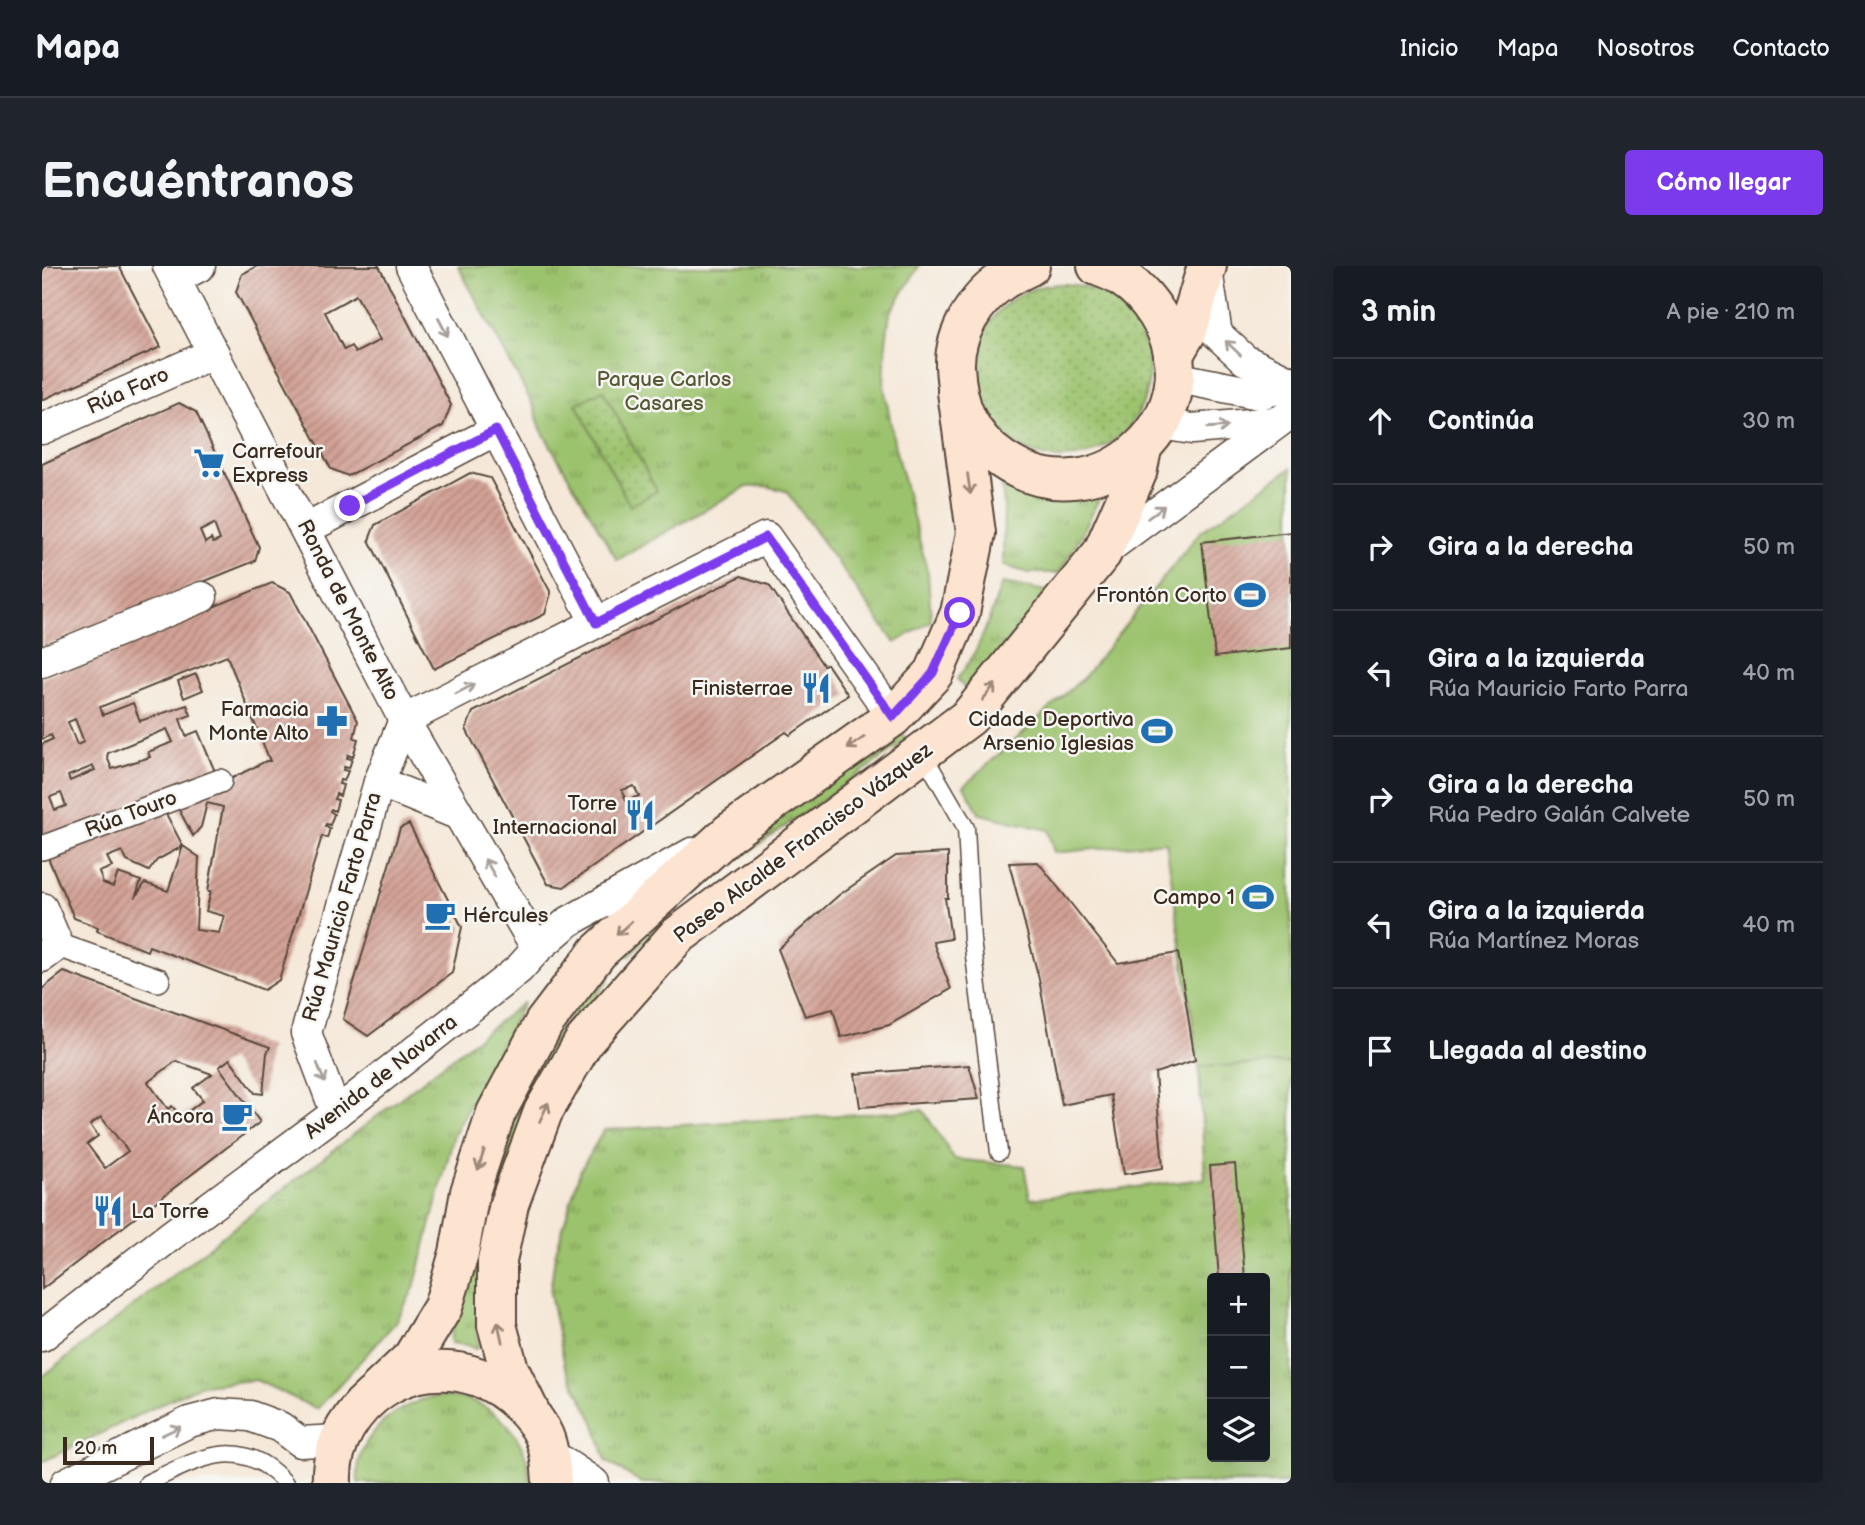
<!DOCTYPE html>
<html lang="es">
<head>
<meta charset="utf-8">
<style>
  body { margin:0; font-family:"Balsamiq Sans",sans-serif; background:#20242c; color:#f1f3f6 }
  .controls { position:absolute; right:21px; bottom:21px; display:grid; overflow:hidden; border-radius:7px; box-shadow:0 7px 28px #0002 }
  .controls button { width:63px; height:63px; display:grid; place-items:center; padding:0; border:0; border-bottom:2px solid #363941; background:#171b24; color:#f1f3f6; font:35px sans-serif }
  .scale { position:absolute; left:21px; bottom:18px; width:91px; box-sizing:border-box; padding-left:7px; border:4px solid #3b2a1e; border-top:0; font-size:19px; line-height:24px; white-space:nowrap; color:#3b2a1e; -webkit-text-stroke:5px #f6f6f2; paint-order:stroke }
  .stop { position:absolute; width:21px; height:21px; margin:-16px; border:5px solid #7c3aed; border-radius:50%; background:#fff }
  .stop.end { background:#7c3aed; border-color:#fff; box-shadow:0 2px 7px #0008 }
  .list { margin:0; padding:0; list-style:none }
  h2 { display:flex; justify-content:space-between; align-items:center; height:91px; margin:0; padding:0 28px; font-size:30px }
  h2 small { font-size:23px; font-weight:400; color:#9ea1a6 }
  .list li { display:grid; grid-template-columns:46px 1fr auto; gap:21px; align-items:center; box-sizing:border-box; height:126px; padding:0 28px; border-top:2px solid #363941 }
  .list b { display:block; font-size:26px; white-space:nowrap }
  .list p { margin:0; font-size:23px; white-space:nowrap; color:#9ea1a6 }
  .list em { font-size:23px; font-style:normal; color:#9ea1a6 }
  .icon { flex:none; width:38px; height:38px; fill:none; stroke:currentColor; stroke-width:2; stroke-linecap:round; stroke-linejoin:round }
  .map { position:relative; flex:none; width:1249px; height:1217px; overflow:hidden; border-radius:7px }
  header { display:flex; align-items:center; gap:42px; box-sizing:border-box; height:98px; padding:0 35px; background:#171b24; border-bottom:2px solid #363941 }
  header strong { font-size:33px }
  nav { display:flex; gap:38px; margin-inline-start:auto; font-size:24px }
  .intro { display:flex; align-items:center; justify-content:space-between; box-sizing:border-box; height:168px; padding:0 42px }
  h1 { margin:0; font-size:49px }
  .button { padding:18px 32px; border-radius:7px; background:#7c3aed; color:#fff; font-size:24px; font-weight:700 }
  main { display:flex; gap:42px; padding:0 42px }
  aside { flex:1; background:#171b24; border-radius:7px; box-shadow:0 7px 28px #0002 }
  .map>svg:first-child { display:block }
</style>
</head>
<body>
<header>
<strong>Mapa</strong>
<nav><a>Inicio</a><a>Mapa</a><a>Nosotros</a><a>Contacto</a></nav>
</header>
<div class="intro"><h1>Encuéntranos</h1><a class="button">Cómo llegar</a></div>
<main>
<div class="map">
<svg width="1249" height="1217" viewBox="0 0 1249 1217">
  <defs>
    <pattern id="grass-tufts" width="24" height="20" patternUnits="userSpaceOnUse" patternTransform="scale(1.75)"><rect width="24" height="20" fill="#9bc26d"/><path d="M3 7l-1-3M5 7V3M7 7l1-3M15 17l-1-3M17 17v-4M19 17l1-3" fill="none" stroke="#809e59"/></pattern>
    <pattern id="garden-dots" width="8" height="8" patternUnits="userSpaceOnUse" patternTransform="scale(1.75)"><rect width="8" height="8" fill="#9bc26d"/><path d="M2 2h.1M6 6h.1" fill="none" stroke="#809e59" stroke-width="1.8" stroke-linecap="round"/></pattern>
    <pattern id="building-hatch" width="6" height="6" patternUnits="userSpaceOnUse" patternTransform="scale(1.75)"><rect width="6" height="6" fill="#d3a296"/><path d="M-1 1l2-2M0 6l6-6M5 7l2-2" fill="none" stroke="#ac847a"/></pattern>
  </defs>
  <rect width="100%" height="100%" fill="#f6f6f2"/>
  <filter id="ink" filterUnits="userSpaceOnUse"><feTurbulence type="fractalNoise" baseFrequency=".0143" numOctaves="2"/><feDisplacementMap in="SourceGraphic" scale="14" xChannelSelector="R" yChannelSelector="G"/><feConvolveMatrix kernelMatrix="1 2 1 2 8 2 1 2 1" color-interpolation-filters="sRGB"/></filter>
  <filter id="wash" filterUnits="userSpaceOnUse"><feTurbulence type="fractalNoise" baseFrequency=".00686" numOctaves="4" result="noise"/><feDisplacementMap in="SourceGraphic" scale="28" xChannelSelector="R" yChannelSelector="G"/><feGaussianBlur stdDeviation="1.57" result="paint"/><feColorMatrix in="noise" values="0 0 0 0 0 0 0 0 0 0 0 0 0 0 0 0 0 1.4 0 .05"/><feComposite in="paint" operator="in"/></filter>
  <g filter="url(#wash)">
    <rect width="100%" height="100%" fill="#f5e8d8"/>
    <g fill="url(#grass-tufts)" stroke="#6b7646" stroke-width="2" fill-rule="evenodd">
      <path d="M416 0H877L848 47 844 76 842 119 853 182 886 307 889 355 853 377 744 225 722 220 704 221 575 294 499 163 492 141Z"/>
      <path d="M959 212 1062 222 1039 270 1017 307H986L961 299 962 238Z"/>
      <path d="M960 317 1004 325C980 361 954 392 923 423L915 413C938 385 948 351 960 317Z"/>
      <path d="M858 466 865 473C814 512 761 547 708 585 665 616 625 653 587 690L579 683 681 591Z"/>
      <path d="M559 708 566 714 543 746 443 977 432 976 457 883 499 791Z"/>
      <path d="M482 736 412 869 372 1022 354 1056 275 1143 214 1114 158 1119 0 1196V1111Z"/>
      <path d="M1249 796V1217H600L564 1195 552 1156 523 1100 508 1028 513 989 538 905 562 864 881 844 912 893 982 900 988 933 1163 913 1157 801ZM1170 1012H1223V1191H1170Z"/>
      <path d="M428 1000 440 1001 435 1038 436 1082 433 1083 425 1079 409 1077 408 1074Z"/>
      <path d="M389 1131C396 1131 404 1130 411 1131 452 1134 490 1175 487 1217H316C312 1171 350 1142 389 1131Z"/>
    </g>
    <g fill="url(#garden-dots)" stroke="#6b7646" stroke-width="2">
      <circle cx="1020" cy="105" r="87"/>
      <path d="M561 124 615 225 588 240 534 138Z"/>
    </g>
    <path fill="#9bc26d" stroke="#6b7646" stroke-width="2" d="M1249 202V796L1157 801 1124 576 1012 587 1006 564 938 548 922 520 1042 411 1158 266Z"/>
    <g id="blocks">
      <g fill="url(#building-hatch)" fill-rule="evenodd">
        <path d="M0 0H77L119 81 0 134Z"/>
        <path d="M215 0H337L409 139 401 160 306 210 289 203 194 26 200 8ZM314 29 338 74 313 87 309 80 302 84 283 46Z"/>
        <path d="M137 137 154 146 217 281 213 295 0 381V198ZM172 258 178 274 171 277 169 273 163 277 158 265Z"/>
        <path d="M428 207 448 212 509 327 503 348 392 403 327 274 333 259Z"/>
        <path d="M1249 266V382L1173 391 1160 276Z"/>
        <path d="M699 310 727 319 781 399 785 398 806 429 748 469 744 466 522 621 506 618 424 463 431 446ZM592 520 597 530 584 535 580 524Z"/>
        <path d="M230 317 248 326 316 455 312 472 316 473 311 491 306 489 305 492 310 493 307 502 302 501 301 504 306 505 302 515 298 514 297 518 301 519 298 530 294 528 292 533 296 534 293 545 289 543 288 545 292 548 288 559 284 558 283 560 288 562 285 572 280 570 237 714 222 724 107 680 105 685 55 665 56 661 32 652 4 587 122 544 141 580 115 594 107 605 85 595 80 585 65 591 70 601 57 606 61 617 71 621 76 607 99 615 93 632 103 617 126 625 141 580 157 591 154 664 177 667 182 650 164 645 169 625H166L181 541 165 537 159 561 151 570 135 540 224 495H228L185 390 58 441 61 449 91 437 98 455 145 439 149 449 138 453 144 470 156 465 174 508 0 576V478L11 473 9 469 0 473V411ZM33 453 42 476 35 479 26 456ZM125 463 131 476 106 486 108 491 70 503 65 491 66 487ZM51 500 53 504 28 515 26 510ZM19 527 24 540 13 544 8 531Z"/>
        <path d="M154 408 161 424 142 432 136 415Z"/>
        <path d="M367 558 420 661 410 707 326 770 301 753 358 562Z"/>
        <path d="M906 587V632H903L909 673 891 676 909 723 847 759 799 771 791 743 763 750 736 683 797 629 854 590Z"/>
        <path d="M996 596 1076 697 1136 687 1153 794 1113 807 1121 902 1082 908 1069 829 1020 839 997 713 967 597Z"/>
        <path d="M22 706 228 781 225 787 221 828 213 827 188 793 177 801 218 856 0 1023V723ZM134 795 170 808 151 822 161 834 135 854 132 850 136 847 130 840 126 843 106 816ZM59 851 86 885 63 902 45 878 56 870 48 859Z"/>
        <path d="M927 799 937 833 818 841 813 808Z"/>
        <path d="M1193 898 1203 1012H1177L1168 900Z"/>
      </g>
    </g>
  </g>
  <g filter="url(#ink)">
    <use href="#blocks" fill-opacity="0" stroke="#57463a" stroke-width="2"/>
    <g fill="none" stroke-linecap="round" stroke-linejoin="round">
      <defs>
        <g id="service">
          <path d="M880 486 924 562 930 674 957 886"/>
          <path d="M105 1217C155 1194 198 1166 243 1217"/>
        </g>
        <g id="pedestrian">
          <path d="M0 582 178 515"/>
          <path d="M16 679 116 714"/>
        </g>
        <g id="minor">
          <path d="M126 0 362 454 495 683"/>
          <path d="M369 0 554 357"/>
          <path d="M1165 4 1175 68 1203 94 1249 116"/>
          <path d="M133 13 158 0"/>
          <path d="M1132 111 1217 128 1249 119"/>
          <path d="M1118 158 1150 163 1233 156"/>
          <path d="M0 163 172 87"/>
          <path d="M264 263 454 164"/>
          <path d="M1060 287 1249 147"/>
          <path d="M0 396 160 331"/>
          <path d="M337 516 417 549"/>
          <path d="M0 642 16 679 0 691"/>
          <path d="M294 847 264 767 337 516 362 454 724 271 851 451"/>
          <path d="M0 1070 127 971 294 847 477 703 495 683 526 656 650 587"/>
          <path d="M507 1187 552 1217"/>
          <path d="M24 1217 147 1156 177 1148 208 1150 238 1161 258 1176 296 1174"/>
        </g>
        <g id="secondary">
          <path d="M988 0C979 5 968 9 960 15 934 32 912 68 913 100 915 140 927 171 961 194 1058 260 1179 145 1115 48 1106 34 1094 20 1079 11 1072 6 1063 3 1055 0"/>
          <path d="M1131 90 1145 66 1165 0"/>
          <path d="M337 1123 370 1092 401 1041 417 987 428 926 454 847 502 757 556 686 687 567 851 451 892 407 918 347 934 267 915 126"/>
          <path d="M491 1152 467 1103 455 1059V995L467 938 501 846 542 775 634 671 927 451 1060 287 1095 207 1100 183"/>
          <path d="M290 1217C289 1198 294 1178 304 1161 343 1096 427 1085 480 1140 489 1149 497 1158 502 1170 508 1185 509 1201 510 1217"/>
        </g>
      </defs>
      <use href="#service" stroke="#57463a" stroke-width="19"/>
      <use href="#pedestrian" stroke="#57463a" stroke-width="26"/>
      <use href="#minor" stroke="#57463a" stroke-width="33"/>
      <use href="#secondary" stroke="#57463a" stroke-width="42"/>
      <use href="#service" stroke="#fff" stroke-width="16"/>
      <use href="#pedestrian" stroke="#fff" stroke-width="23"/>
      <use href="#minor" stroke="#fff" stroke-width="30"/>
      <use href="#secondary" stroke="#fde4d1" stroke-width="38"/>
    </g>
    <defs><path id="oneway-shaft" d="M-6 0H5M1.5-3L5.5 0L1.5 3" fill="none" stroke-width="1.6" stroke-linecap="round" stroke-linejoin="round" transform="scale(1.75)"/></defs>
    <g stroke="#a79f9a">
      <use href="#oneway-shaft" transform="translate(401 61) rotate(62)"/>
      <use href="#oneway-shaft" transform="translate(1191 82) rotate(-136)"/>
      <use href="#oneway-shaft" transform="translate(1176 161) rotate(-4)"/>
      <use href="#oneway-shaft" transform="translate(1114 246) rotate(-37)"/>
      <use href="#oneway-shaft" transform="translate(423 423) rotate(-27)"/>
      <use href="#oneway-shaft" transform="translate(448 602) rotate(-120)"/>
      <use href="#oneway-shaft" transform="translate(279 807) rotate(69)"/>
      <use href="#oneway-shaft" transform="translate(129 1165) rotate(-26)"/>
    </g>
    <g stroke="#9c8778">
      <use href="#oneway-shaft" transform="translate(927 218) rotate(82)"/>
      <use href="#oneway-shaft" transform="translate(947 426) rotate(-51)"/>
      <use href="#oneway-shaft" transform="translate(814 477) rotate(145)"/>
      <use href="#oneway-shaft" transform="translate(582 662) rotate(138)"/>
      <use href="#oneway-shaft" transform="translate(502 846) rotate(-65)"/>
      <use href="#oneway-shaft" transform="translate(439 894) rotate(108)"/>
      <use href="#oneway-shaft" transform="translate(458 1066) rotate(-102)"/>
    </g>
  </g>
  <g fill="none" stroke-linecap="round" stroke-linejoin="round" filter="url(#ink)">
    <path stroke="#7c3aed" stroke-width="9" d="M308 240 454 164 554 357 724 271 851 451 891 407 918 347"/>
  </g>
  <defs>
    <symbol id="supermarket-bare" viewBox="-9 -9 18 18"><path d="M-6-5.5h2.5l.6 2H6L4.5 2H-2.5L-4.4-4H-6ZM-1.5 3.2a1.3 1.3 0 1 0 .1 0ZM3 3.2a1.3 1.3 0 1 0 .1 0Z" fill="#1f6fb2" stroke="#f6f6f2" stroke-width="2.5" paint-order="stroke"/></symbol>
    <symbol id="stadium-bare" viewBox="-9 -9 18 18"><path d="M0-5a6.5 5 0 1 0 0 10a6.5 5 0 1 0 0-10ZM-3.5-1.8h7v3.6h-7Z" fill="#1f6fb2" stroke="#f6f6f2" stroke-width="2.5" paint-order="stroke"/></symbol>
    <symbol id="restaurant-bare" viewBox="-9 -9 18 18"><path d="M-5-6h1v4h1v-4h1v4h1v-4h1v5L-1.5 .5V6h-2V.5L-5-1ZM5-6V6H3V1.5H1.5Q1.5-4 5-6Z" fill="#1f6fb2" stroke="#f6f6f2" stroke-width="2.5" paint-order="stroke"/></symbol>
    <symbol id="pharmacy-bare" viewBox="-9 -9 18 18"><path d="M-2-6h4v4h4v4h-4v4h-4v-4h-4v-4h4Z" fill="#1f6fb2" stroke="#f6f6f2" stroke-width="2.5" paint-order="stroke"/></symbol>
    <symbol id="cafe-bare" viewBox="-9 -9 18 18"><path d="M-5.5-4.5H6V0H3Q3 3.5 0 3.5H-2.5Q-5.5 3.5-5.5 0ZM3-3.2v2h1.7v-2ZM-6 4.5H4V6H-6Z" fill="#1f6fb2" stroke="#f6f6f2" stroke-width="2.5" paint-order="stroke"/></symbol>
  </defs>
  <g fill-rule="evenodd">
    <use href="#supermarket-bare" x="145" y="175" width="44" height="44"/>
    <use href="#stadium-bare" x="1186" y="307" width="44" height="44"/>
    <use href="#restaurant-bare" x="752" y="400" width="44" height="44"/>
    <use href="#pharmacy-bare" x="268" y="433" width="44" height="44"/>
    <use href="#stadium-bare" x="1093" y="443" width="44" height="44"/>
    <use href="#restaurant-bare" x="576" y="527" width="44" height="44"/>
    <use href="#stadium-bare" x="1194" y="609" width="44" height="44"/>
    <use href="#cafe-bare" x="376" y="627" width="44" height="44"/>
    <use href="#cafe-bare" x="173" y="828" width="44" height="44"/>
    <use href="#restaurant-bare" x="44" y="923" width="44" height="44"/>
  </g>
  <g text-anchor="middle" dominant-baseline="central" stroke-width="5" stroke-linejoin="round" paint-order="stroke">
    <g font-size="21" fill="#585836" stroke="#f6f6f2">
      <text x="622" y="113">Parque Carlos<tspan x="622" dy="24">Casares</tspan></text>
    </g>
    <g font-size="21" fill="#3b2a1e" stroke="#f6f6f2">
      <text transform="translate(86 125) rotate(-24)">Rúa Faro</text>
      <text transform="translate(306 344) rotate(63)">Ronda de Monte Alto</text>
      <text transform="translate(89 548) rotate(-21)">Rúa Touro</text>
      <text transform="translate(761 577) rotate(-37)">Paseo Alcalde Francisco Vázquez</text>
      <text transform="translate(300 641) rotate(-74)">Rúa Mauricio Farto Parra</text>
      <text transform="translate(339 811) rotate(-38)">Avenida de Navarra</text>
    </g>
    <g font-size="21" fill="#3b2a1e" stroke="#f6f6f2" text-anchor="end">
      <text x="190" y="185" text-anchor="start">Carrefour<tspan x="190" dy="24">Express</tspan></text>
      <text x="1185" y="329">Frontón Corto</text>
      <text x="751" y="422">Finisterrae</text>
      <text x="267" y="443">Farmacia<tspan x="267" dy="24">Monte Alto</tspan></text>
      <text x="1092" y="453">Cidade Deportiva<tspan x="1092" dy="24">Arsenio Iglesias</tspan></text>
      <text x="575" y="537">Torre<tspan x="575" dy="24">Internacional</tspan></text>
      <text x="1193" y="631">Campo 1</text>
      <text x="421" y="649" text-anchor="start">Hércules</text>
      <text x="172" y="850">Áncora</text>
      <text x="89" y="945" text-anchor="start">La Torre</text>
    </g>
  </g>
</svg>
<div class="controls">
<button>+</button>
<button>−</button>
<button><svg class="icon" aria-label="layers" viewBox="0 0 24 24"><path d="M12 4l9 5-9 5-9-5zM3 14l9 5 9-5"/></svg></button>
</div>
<div class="scale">20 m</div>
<div class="stop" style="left:918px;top:347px"></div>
<div class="stop end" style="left:308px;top:240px"></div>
</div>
<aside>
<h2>3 min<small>A pie · 210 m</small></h2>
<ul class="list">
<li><svg class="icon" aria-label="ahead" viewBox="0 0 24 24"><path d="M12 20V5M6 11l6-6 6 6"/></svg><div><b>Continúa</b></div><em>30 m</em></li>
<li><svg class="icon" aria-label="right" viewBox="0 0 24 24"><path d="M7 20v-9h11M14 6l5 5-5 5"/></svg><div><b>Gira a la derecha</b></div><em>50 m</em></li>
<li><svg class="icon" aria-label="left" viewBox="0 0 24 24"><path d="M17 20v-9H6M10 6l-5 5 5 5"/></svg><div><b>Gira a la izquierda</b><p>Rúa Mauricio Farto Parra</p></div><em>40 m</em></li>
<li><svg class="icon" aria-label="right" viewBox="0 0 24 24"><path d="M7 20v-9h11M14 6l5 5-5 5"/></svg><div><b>Gira a la derecha</b><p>Rúa Pedro Galán Calvete</p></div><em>50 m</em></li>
<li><svg class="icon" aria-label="left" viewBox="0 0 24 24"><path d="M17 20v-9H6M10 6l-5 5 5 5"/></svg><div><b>Gira a la izquierda</b><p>Rúa Martínez Moras</p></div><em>40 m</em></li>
<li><svg class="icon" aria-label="arrive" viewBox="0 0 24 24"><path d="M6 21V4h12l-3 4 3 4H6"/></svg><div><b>Llegada al destino</b></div></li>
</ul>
</aside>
</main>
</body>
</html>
